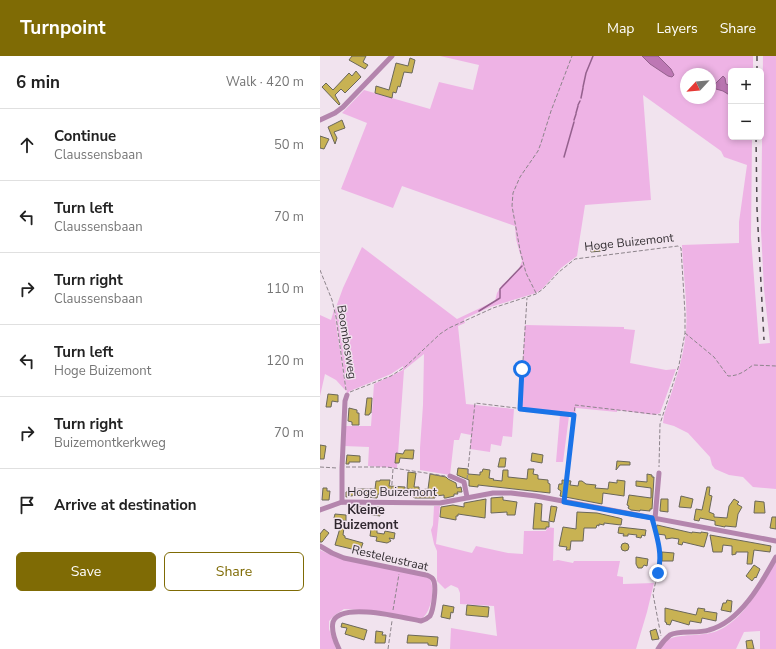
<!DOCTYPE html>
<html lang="en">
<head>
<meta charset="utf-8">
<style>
  body { margin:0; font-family:"Nunito Sans",sans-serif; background:#f2f2f2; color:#222 }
  .controls { position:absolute; right:12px; top:12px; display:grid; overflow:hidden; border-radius:6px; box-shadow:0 2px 6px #0003 }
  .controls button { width:36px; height:36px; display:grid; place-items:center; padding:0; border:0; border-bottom:1px solid #e0e0e0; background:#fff; color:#222; font:20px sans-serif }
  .compass { position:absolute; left:360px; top:12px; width:36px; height:36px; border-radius:50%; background:#fff; box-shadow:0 2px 6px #0003; rotate:244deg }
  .stop { position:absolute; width:12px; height:12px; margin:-9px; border:3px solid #1a73e8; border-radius:50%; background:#fff }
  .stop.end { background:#1a73e8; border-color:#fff; box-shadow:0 1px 4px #0008 }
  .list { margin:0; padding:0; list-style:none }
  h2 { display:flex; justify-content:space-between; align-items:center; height:52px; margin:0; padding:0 16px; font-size:17px }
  h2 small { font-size:13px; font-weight:400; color:#767676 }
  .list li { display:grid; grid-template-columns:26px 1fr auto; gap:12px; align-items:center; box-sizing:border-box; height:72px; padding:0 16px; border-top:1px solid #e0e0e0 }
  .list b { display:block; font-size:15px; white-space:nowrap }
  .list p { margin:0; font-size:13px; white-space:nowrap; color:#767676 }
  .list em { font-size:13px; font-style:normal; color:#767676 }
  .actions { display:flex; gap:8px; padding:12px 16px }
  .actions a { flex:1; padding:9px 0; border:1px solid #7f6b05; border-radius:6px; text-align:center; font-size:14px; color:#7f6b05 }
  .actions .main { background:#7f6b05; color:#fff }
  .icon { flex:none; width:22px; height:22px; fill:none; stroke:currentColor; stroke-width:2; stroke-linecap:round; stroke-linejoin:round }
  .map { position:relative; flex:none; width:456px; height:593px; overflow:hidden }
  header { display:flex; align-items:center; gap:24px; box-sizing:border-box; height:56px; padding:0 20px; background:#7f6b05; color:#fff }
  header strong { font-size:19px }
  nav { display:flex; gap:22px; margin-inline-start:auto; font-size:14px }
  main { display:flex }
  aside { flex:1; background:#fff }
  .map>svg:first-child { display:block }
</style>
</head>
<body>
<header>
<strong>Turnpoint</strong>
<nav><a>Map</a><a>Layers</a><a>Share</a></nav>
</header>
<main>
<aside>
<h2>6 min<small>Walk · 420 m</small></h2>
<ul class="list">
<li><svg class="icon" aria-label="ahead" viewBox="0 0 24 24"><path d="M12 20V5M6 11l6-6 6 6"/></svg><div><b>Continue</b><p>Claussensbaan</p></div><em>50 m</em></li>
<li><svg class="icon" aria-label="left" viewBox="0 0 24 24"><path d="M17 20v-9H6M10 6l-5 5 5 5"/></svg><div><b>Turn left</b><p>Claussensbaan</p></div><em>70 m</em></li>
<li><svg class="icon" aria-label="right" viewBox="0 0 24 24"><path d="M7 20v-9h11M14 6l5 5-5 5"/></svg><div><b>Turn right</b><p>Claussensbaan</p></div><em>110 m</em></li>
<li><svg class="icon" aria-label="left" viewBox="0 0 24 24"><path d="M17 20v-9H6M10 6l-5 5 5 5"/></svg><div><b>Turn left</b><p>Hoge Buizemont</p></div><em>120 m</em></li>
<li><svg class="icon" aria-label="right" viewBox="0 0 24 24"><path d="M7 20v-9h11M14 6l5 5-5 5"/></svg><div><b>Turn right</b><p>Buizemontkerkweg</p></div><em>70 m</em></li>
<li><svg class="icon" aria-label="arrive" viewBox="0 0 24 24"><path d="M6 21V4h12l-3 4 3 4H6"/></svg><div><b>Arrive at destination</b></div></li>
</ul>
<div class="actions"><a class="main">Save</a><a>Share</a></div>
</aside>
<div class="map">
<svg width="456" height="593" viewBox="0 0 456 593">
  <rect width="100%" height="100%" fill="#f1e3ee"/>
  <g fill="#eeb3e5" fill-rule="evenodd">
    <path d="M120 0H433V15H411V81H432L431 182 439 288 450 287 444 233 441 174 443 0H456V433L433 431 423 421 409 419 395 413 392 409 390 401 368 377 354 370 343 367 344 359C353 332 363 305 366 276 368 249 363 216 362 189L419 187V166L427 109 404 101 401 95 323 39 331 144 265 149 257 200 241 212 223 232 216 237 170 251 144 263 145 267 138 270 146 348 194 353 192 381 183 380 181 390 171 388 170 396 150 393 151 379 141 377 139 384H134L130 419 100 414V392L103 349 104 298 84 314 77 412 48 410 49 391 24 390 25 370H51L54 328 83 314V310L71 318 30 335 27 338 15 254 23 232 42 191 137 263 175 245 177 237 182 229 198 215 202 205 196 183 195 170 82 130 73 152 21 133 47 67 22 57 44 34 110 53 119 26 153 34 159 9ZM366 18H390V42H366Z"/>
    <path d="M14 254 26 335 16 324 5 318 0 340V259L11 264Z"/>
    <path d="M205 269 304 271V273L315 274 310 307 346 314 356 313 340 357 335 359 297 354V356L256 352 255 361 249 360 243 406H236L240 359 200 354Z"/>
    <path d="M114 450H120L116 488 152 497 156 490 188 497 203 498 204 475H226L227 471 234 472 233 505 238 504 253 507 254 505H300L297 520 303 521V528L334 527 327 556 316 593H130L131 572 177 580 174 550 140 548V537L138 532 131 529 125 533 117 525V495L114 488 111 474 113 469Z"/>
    <path d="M0 494 9 498 108 521C117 529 111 558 101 563L59 555 24 553 15 559 9 565V573L16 593H0Z"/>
    <path d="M456 506V593H440V575L424 576 416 593H340C343 590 345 586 348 584 358 577 383 581 397 575 425 563 440 530 456 506Z"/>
  </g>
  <g fill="#bd77b4" stroke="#94618d">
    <path d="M322 0H338L351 13 354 19 352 21 348 20 330 8Z"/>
    <path d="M403 20 405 22 406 28 411 30V40L403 35 396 33 393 30Z"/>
  </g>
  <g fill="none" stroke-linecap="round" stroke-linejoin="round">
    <g stroke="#94618d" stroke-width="1.5">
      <path d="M263 31 266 17 273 0"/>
      <path d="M261 42 263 32"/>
      <path d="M258 49 260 45"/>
      <path d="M256 57 258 50"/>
      <path d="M254 64 256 58"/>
      <path d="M244 101 254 66"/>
      <path d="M159 255 180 242V233L202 210"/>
    </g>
  </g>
  <g fill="#c8b253" stroke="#6a675a">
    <path d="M32 0H46L43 6 48 9 45 13 29 4Z"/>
    <path d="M90 2 95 4 92 17 84 16 80 31 78 30 76 37 73 36 72 42 55 37 56 30 69 34 76 7 88 10Z"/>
    <path d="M36 15 41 21 25 37 21 33 15 39 20 48 19 49 2 31 6 27 13 34 29 17 32 20Z"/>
    <path d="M22 64 25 72 14 76 17 82 15 88 8 71Z"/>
    <path d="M0 80 9 83 4 93 0 92Z"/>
    <path d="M281 190 282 195 271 196 270 191Z"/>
    <path d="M8 338 18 339V346L12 345 11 351H6Z"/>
    <path d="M47 342H52L51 357H50L49 359H45Z"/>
    <path d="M29 352 37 354V357H39V369H32V366L28 365Z"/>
    <path d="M0 389 6 390 4 403H0Z"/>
    <path d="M85 394H94L93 403 80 402 79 407H75L76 397 83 398Z"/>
    <path d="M212 397 223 399 222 407 211 405Z"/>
    <path d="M27 399 40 400V406H29V408H26Z"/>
    <path d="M180 402H186L185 411H178Z"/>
    <path d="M297 405 310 406V409H300L296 414Z"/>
    <path d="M138 412 148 413V418L160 419V416H162L163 413 170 414 169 422 174 423 173 424 182 425 183 414H188V421L207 423 208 413H214L213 418 218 419V423L228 424V427L230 428V437L158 429V431L149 430V424L137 419Z"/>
    <path d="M88 416 96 417 94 431H99V434L108 433 110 418 126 421 128 423 136 427 137 432 141 431 142 436H137L138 438H134V440L126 442H124V439L115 440V442H95L93 441V433H87Z"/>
    <path d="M327 418 332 419V421H334L332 453H330V455L320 454V455L311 454 308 452 309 450 307 449 309 439 331 442V432L316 430V425L327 426Z"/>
    <path d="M60 424H70L69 430 85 431V437L58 438 57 442 46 441V437L26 441V436L39 433H55L56 425H60Z"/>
    <path d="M242 424 251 425 250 429 258 430 259 425H262L266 428 276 429 275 432 288 433 289 426 297 427V424L305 425 304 440 283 437 282 448 240 440 241 435 238 433 239 428H242Z"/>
    <path d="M387 431H390L389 439 392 440 389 456 394 458V461L407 462 409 450 414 443 419 446 417 448 422 451 418 458 416 471 405 470V471L395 469V465L380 462 379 465 374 464 376 453 382 454Z"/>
    <path d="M3 432H7V435H10L9 444H2Z"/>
    <path d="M361 440 373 443 371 452 359 451Z"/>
    <path d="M183 441V444L197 446 195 459H187V456L171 457V442Z"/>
    <path d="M166 443 165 462 138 458V460H136V464L120 461 121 451 133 449 144 451V447Z"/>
    <path d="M341 443H348V456L340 455Z"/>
    <path d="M435 445 444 446 445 457H434Z"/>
    <path d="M215 447 222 448 221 465 229 466V471H226V473H213Z"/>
    <path d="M35 450 53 452V451H61L60 460 35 456Z"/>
    <path d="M231 450 237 451 234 466 229 465Z"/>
    <path d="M257 456 277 457 299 462 302 463 301 469 284 467V469L279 468V470L277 469 276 472H264L263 485H251L250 494H246L247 491 239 490 243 471 256 473Z"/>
    <path d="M15 458 26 459V465L14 462Z"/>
    <path d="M452 461H456V473L450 472Z"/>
    <path d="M337 469 372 477V476L381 477V476L388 477 384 491 363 486 362 489 358 488 359 483 352 482 346 483 345 479 337 478 336 474Z"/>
    <path d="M299 471 326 474 325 480 322 479 321 482 316 481 317 479 308 478V480H303L304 478 298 477Z"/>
    <path d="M20 472H24L23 479 25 480V482L43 487 40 495 15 489Z"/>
    <path d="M4 473 9 477 2 486H0V478Z"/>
    <path d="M51 473 57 474V477L64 478 65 475 75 477 74 483 69 482 71 485 67 487 56 485 57 481 50 480Z"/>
    <path d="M390 479 451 490 450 496 434 494 432 508H427L428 496H416V498L412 499V490L403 489 402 496H393Z"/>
    <circle cx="305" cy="491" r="4"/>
    <path d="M342 496 354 497 353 505H342Z"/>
    <path d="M316 501 328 503 327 510 324 509 322 512H318L316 508Z"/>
    <path d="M434 509 440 513 436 522 435 521 432 525 426 520Z"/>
    <path d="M407 544 412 545 411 556 401 554 403 547H406Z"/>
    <path d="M123 549 134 551 133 557 131 556 130 563 121 561Z"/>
    <path d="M147 549 169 551 168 561 146 559Z"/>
    <path d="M345 552 376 559 378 552 385 553 384 555 397 557 396 565 382 562 381 567 370 565 369 569 352 564 350 569 346 568 347 567 345 566Z"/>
    <path d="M22 567 47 574 44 584 25 578 27 572 21 571Z"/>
    <path d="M336 573 339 583 332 584 330 575Z"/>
    <path d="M56 575 63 576 62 579H66L65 587H55Z"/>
    <path d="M88 579 118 581 117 590 108 589V587H87Z"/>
    <path d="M432 584 434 593H427L426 585Z"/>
  </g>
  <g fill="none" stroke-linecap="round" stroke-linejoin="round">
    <g stroke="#8d848b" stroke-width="1" stroke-dasharray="4 2" stroke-linecap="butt">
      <path d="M0 214 12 244 16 261 26 334"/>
      <path d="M216 237 206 217 200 194 192 150 193 137 200 121 218 95 221 87 231 55 252 0"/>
      <path d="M365 277 394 301 408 320C419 320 425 315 433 309L456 310"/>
      <path d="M30 336 71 320 85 311 120 278 129 272 173 252 216 238 223 233 239 216 255 203 358 190 361 192 365 257V277L359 309 340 368 339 411"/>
      <path d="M200 352 207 242"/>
      <path d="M0 411 17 412"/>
      <path d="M26 411H67L125 420"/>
      <path d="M147 423 155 347 254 359 255 349 341 359"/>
      <path d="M245 440 254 360"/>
      <path d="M71 441 73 413"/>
      <path d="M333 468 339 490 341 501 333 538 341 580"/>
      <path d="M73 554 79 518"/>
      <path d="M68 593 72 565"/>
    </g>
    <g stroke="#b485ad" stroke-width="5">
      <path d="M0 64 15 57 23 51 72 0"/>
      <path d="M130 420 144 426 147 441"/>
      <path d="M22 446V412L25 345 27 339"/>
      <path d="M0 454 22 446 120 447 173 437H191L216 440 456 485"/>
      <path d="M335 463 339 417"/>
      <path d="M0 490 12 497 24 502 106 519C107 519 111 521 112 522 118 527 113 555 110 560 107 563 105 564 101 565 85 562 20 545 13 566 11 575 15 585 19 593"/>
      <path d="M338 593C341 588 345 583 350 579 359 574 378 578 389 574 420 566 441 528 456 501"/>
    </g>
    <g stroke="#4d474c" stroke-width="1.5" stroke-dasharray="5 5" stroke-linecap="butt">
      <path d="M437 15V0"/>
      <path d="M436 81 437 153 444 284"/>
    </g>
  </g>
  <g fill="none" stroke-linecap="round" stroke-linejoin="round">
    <path stroke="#1a73e8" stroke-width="5" d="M202 313 200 353 254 359 244 446 332 462C337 481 343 498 338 517"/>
  </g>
  <g text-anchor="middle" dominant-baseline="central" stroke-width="3" stroke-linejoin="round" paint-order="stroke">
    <g font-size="12" fill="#342f33" stroke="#f1e3ee">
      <text transform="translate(309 186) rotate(-6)">Hoge Buizemont</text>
      <text transform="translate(27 286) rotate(81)">Boombosweg</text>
      <text x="72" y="436">Hoge Buizemont</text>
      <text transform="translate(70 502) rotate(13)">Resteleustraat</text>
    </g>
    <g font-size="13" font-weight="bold" fill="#30272f" stroke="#f1e3ee">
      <text x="46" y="454">Kleine<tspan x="46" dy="15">Buizemont</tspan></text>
    </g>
  </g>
</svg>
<div class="controls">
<button>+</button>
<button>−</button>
</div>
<svg class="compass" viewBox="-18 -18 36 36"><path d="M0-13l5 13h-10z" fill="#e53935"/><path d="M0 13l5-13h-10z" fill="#767676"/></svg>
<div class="stop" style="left:202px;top:313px"></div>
<div class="stop end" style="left:338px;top:517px"></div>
</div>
</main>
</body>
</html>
